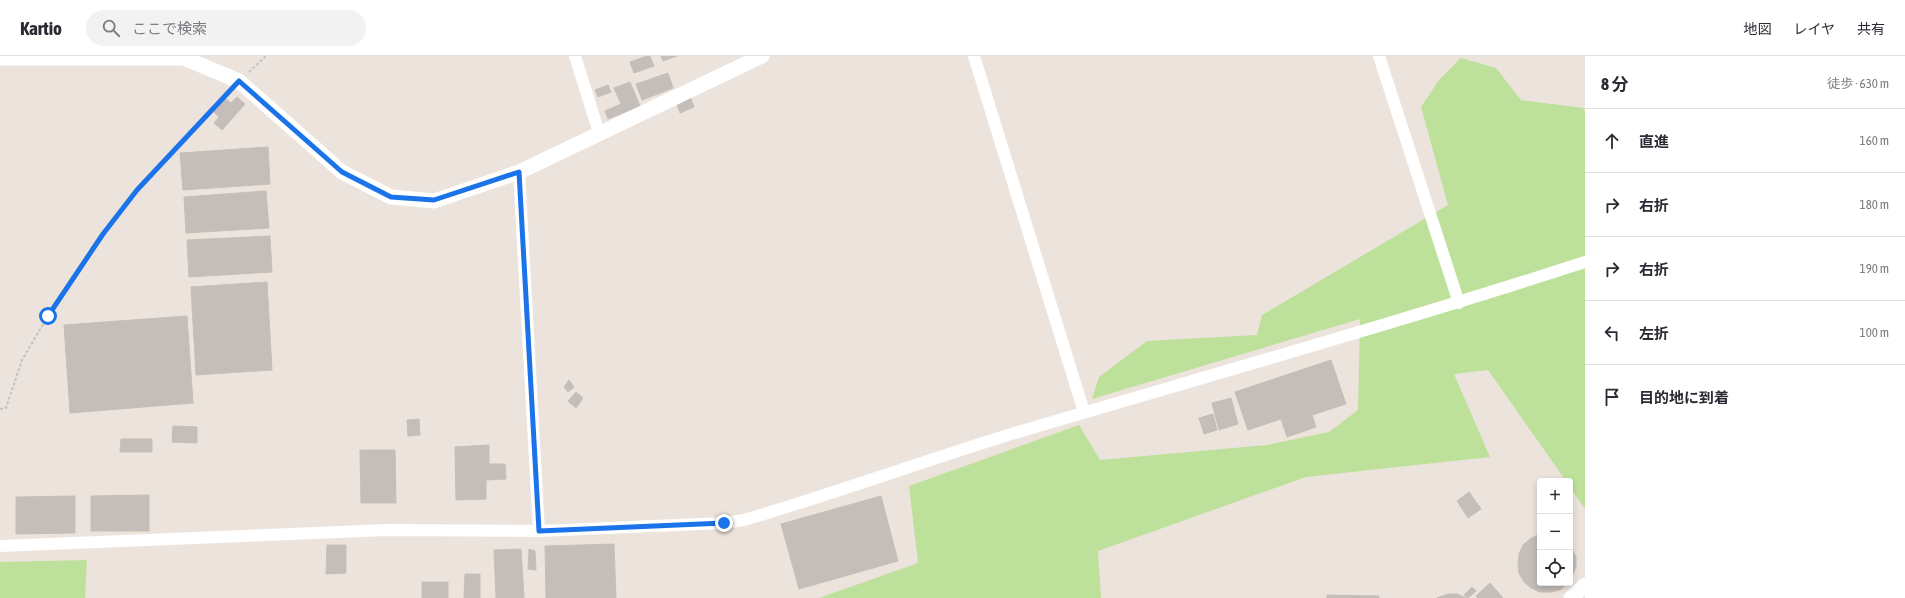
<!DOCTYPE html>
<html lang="ja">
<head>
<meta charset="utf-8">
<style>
  body { margin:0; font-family:"Asap Condensed","Noto Sans JP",sans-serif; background:#f2f2f3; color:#2b2b33 }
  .controls { position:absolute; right:12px; bottom:12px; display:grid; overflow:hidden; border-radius:4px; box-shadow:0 2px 6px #0003 }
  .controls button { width:36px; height:36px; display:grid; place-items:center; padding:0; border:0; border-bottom:1px solid #e1e1e2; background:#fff; color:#2b2b33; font:20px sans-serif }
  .stop { position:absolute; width:12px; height:12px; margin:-9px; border:3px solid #1a73e8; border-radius:50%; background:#fff }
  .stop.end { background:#1a73e8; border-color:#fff; box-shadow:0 1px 4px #0008 }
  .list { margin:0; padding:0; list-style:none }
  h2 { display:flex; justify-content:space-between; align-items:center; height:52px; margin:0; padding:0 16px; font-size:17px }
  h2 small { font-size:13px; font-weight:400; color:#7c7c81 }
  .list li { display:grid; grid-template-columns:26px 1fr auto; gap:12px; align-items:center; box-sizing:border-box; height:64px; padding:0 16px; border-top:1px solid #e1e1e2 }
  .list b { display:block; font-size:15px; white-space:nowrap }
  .list em { font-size:13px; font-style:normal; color:#7c7c81 }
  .icon { flex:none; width:22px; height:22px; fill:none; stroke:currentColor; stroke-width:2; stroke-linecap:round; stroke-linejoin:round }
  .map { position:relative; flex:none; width:1585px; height:542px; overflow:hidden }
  header { display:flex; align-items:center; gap:24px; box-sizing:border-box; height:56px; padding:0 20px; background:#fff; border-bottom:1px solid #e1e1e2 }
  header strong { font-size:19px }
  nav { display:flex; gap:22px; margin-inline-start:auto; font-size:14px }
  .search { width:280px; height:36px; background:#f2f2f3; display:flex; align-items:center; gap:10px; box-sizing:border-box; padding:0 14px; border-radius:22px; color:#7c7c81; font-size:15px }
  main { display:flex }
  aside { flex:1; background:#fff }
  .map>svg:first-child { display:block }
</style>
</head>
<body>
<header>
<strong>Kartio</strong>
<div class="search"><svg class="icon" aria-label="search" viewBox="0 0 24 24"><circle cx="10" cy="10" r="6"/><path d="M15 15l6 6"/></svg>ここで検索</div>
<nav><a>地図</a><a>レイヤ</a><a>共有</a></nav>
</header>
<main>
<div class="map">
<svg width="1585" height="542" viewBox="0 0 1585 542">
  <rect width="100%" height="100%" fill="#ece3dc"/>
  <g fill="#bde19a">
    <path d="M1461 2 1496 12 1521 44 1584 52 1585 55V453L1570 431V425H1566L1488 314 1454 318 1490 401 1306 421 1098 495 1101 542H819L918 507 909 430 1079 369 1100 404 1267 389 1329 376 1358 354 1360 263 1092 343 1099 321 1147 285 1257 279 1262 259 1448 149 1421 51 1439 24Z"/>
    <path d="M87 504 85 542H0V506Z"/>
  </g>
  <g fill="#c4bdb9" stroke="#c7bfb6">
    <path d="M647 0H650L654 10 634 17 630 6Z"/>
    <path d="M661 0H677L663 5Z"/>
    <path d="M668 17 673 32 642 44 636 28Z"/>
    <path d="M630 26 640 50 608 63 605 55 621 48 614 32Z"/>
    <path d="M608 29 611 36 598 41 595 34Z"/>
    <path d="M690 40 694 51 680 57 676 46Z"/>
    <path d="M237 41 245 48 222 74 214 67 219 61 214 56 226 43 231 47Z"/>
    <path d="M268 91 270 128 183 134 180 97Z"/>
    <path d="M266 135 269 172 186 177 184 141Z"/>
    <path d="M270 180 272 216 189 221 187 184Z"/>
    <path d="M267 226 272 314 196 319 191 231Z"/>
    <path d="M187 260 193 347 70 357 64 269Z"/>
    <path d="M1331 304 1346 348 1312 359 1316 371 1287 381 1281 363 1248 374 1235 336Z"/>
    <path d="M569 324 574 331 568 336 564 331Z"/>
    <path d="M576 336 583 342 576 352 568 345Z"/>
    <path d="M1231 342 1238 368 1219 374 1212 347Z"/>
    <path d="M1213 358 1217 374 1204 378 1199 362Z"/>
    <path d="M419 363 420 379 408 380 407 364Z"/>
    <path d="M173 370 197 371V387L172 386Z"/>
    <path d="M121 383H152V396H120Z"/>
    <path d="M489 389V408H505L506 423 486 424V443L456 444 455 391Z"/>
    <path d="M360 394H395L396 447H361Z"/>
    <path d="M1469 436 1481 453 1468 462 1457 445Z"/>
    <path d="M149 439V475H91V440Z"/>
    <path d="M75 440V477L16 478V441Z"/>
    <path d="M881 440 898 505 799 533 781 468Z"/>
    <path d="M1539 478 1540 527H1568L1560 534 1550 536H1540L1531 532 1524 526 1519 517 1518 508 1519 498 1523 489 1530 483Z"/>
    <path d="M614 488 616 542H546L545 490Z"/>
    <path d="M327 489H346V517L326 518Z"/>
    <path d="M1570 489 1576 501V511L1570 525Z"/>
    <path d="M521 493 524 542H496L494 494Z"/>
    <path d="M529 493 535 495 536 514 528 513Z"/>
    <path d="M465 518H480V542H464Z"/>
    <rect x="422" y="526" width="26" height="16"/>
    <path d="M1490 527 1503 542H1478L1476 540Z"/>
    <path d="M1472 531 1476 535 1468 542 1464 539Z"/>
    <path d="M1448 538H1457L1466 542H1437Z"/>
    <path d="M1327 539 1379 540V542H1327Z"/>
  </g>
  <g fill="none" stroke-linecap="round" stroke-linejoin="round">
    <g stroke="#c3c3c3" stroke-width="2" stroke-dasharray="3 2" stroke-linecap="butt">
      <path d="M249 16 266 0"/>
      <path d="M0 353 6 352 22 304 48 260 103 178 137 134 229 36"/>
    </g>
    <g stroke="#fff" stroke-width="12">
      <path d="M575 0 599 77"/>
      <path d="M974 0 1084 356"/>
      <path d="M1379 0 1459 247"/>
      <path d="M519 116 539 475"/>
      <path d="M0 490 387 474 539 475 724 467 744 464C836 437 926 404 1018 376 1207 320 1397 267 1585 206"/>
    </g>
    <g stroke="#fff" stroke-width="15">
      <path d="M0 2H184L239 25 342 116 391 141 434 145 519 116 762 0"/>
      <path d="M1571 542 1585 529"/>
    </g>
  </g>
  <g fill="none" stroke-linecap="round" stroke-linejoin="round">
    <path stroke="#1a73e8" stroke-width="5" d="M48 260 103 178 137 134 239 25 342 116 391 141 434 144 519 116 539 475 724 467"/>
  </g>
</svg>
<div class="controls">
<button>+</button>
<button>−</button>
<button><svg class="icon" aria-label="locate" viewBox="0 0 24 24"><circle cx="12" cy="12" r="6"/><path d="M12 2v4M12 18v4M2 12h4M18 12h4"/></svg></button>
</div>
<div class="stop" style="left:48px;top:260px"></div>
<div class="stop end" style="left:724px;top:467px"></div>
</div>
<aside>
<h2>8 分<small>徒歩 · 630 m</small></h2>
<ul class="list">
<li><svg class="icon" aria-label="ahead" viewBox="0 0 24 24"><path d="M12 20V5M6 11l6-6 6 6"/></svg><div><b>直進</b></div><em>160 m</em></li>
<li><svg class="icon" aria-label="right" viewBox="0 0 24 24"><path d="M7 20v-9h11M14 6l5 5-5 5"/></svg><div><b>右折</b></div><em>180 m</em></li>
<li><svg class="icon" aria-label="right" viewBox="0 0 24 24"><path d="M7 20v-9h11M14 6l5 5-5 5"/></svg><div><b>右折</b></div><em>190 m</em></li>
<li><svg class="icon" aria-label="left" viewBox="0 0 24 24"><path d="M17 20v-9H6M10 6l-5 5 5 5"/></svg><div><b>左折</b></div><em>100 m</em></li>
<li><svg class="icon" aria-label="arrive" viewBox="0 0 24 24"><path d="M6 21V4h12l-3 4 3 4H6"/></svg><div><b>目的地に到着</b></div></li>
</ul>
</aside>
</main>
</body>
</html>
